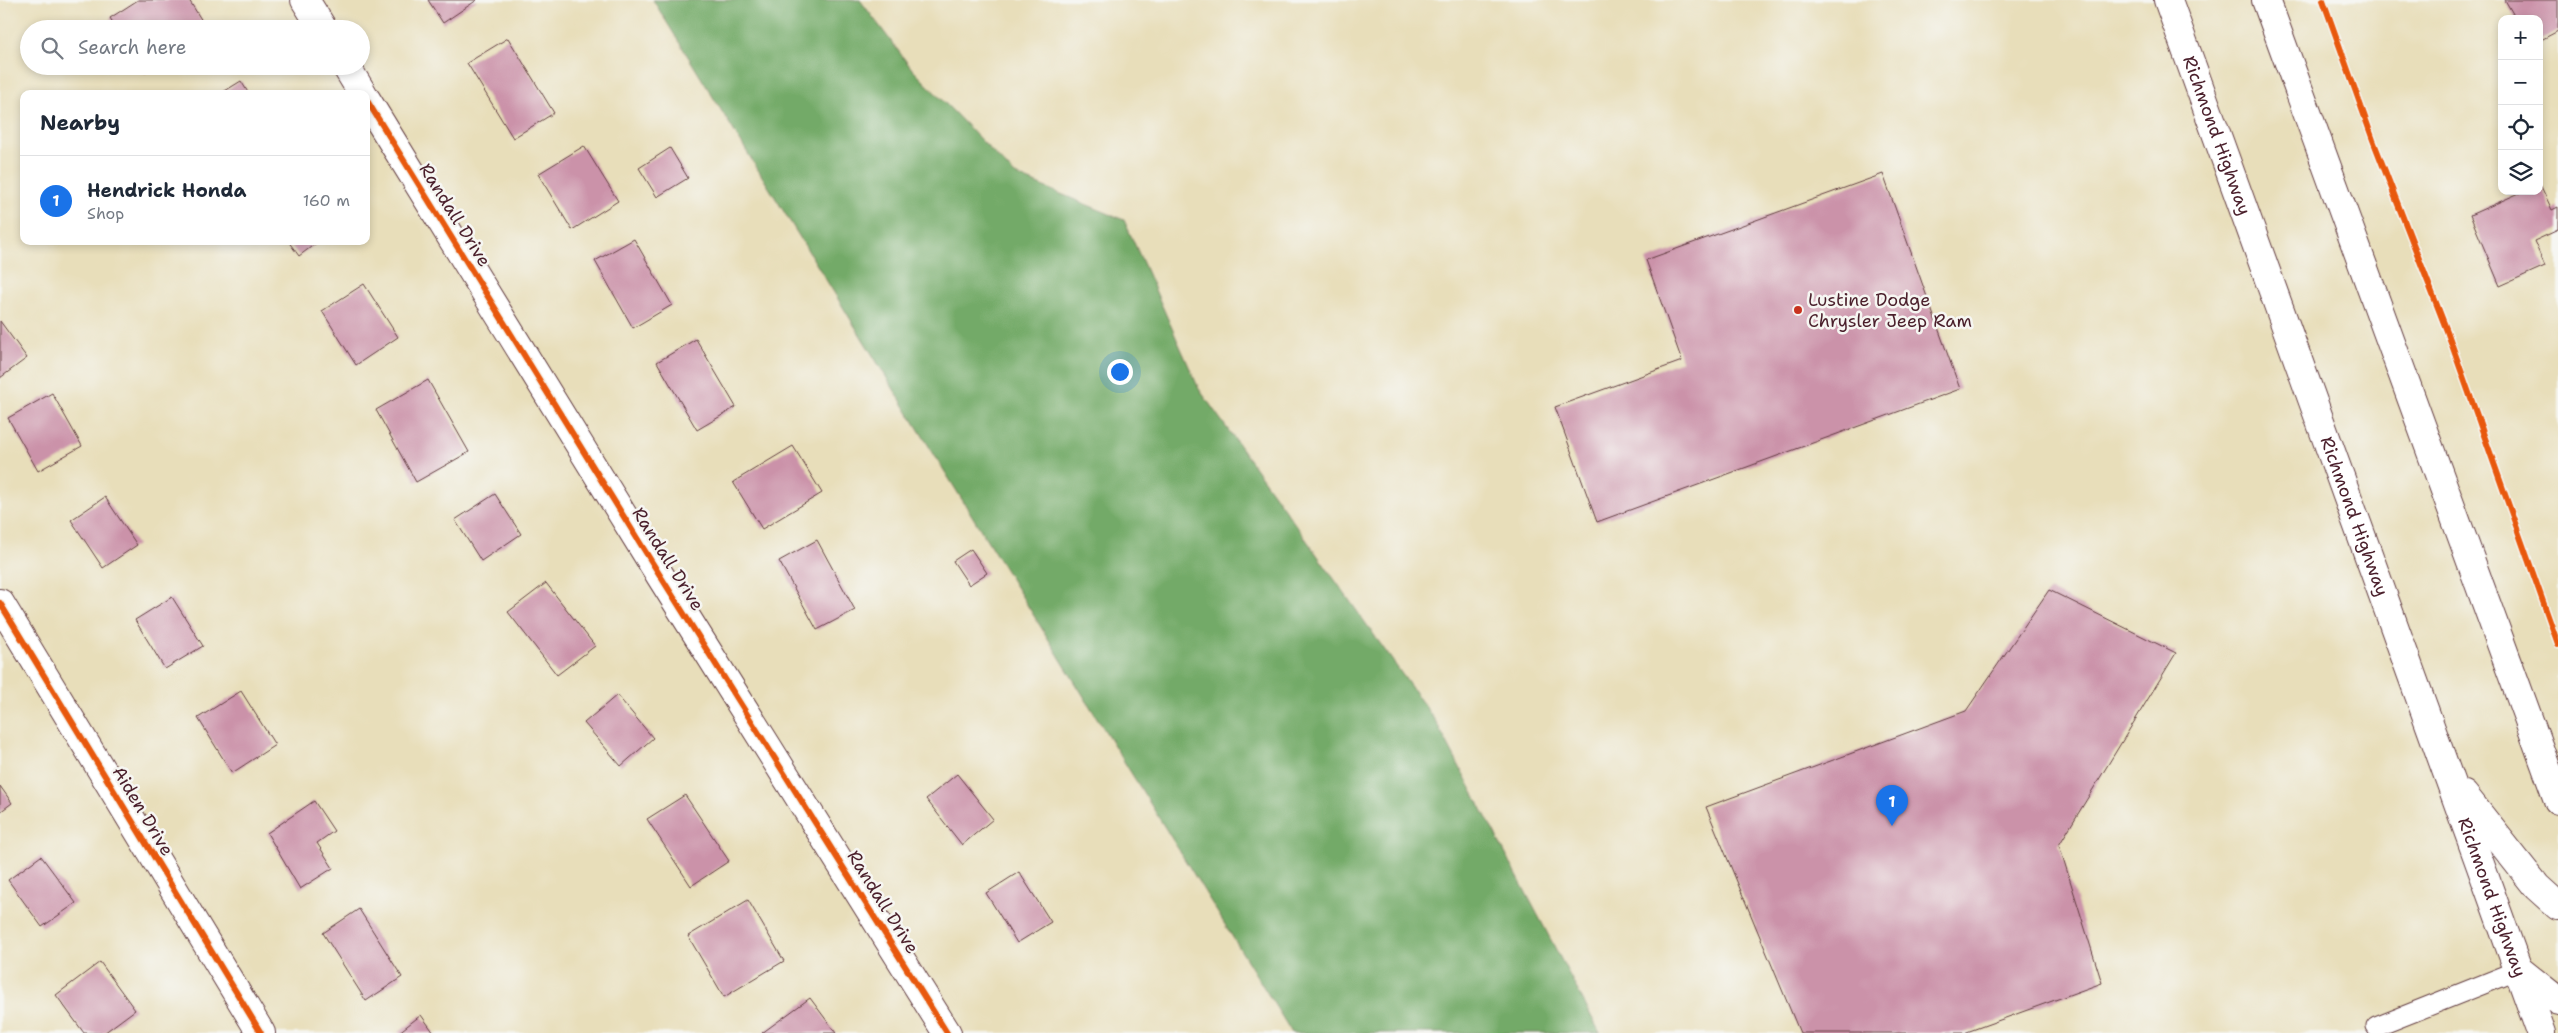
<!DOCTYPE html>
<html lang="en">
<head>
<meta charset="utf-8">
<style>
  body { margin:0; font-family:"Shantell Sans",sans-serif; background:#f2f2f3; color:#1f2937 }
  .controls { position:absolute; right:15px; top:15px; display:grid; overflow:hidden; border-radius:10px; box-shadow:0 2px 8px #0003 }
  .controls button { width:45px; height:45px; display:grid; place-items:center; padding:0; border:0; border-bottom:1px solid #e0e1e3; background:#fff; color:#1f2937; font:25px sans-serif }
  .you { position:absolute; left:1119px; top:371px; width:18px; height:18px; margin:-12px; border:4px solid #fff; border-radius:50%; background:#1a73e8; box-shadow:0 0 0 8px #1a73e833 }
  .badge { display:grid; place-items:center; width:32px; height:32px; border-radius:50%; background:#1a73e8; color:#fff; font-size:16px; font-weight:700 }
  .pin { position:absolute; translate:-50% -41px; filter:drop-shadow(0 1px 2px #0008) }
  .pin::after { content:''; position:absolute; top:26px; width:18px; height:15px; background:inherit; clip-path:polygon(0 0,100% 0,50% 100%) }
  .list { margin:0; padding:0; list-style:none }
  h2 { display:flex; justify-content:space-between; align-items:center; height:65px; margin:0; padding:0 20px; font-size:21px }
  h2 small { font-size:16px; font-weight:400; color:#747a83 }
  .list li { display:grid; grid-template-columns:32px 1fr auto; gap:15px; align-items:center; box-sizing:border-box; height:90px; padding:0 20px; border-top:1px solid #e0e1e3 }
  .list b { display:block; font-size:19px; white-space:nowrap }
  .list p { margin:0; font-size:16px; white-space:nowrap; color:#747a83 }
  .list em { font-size:16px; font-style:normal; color:#747a83 }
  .icon { flex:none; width:28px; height:28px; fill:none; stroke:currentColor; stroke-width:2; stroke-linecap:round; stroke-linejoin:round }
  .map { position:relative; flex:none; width:2558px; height:1033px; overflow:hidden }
  .search { position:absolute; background:#fff; box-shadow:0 2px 8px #0003; left:20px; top:20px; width:350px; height:55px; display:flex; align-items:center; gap:12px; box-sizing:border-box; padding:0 18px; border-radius:28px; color:#747a83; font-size:19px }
  .panel { position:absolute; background:#fff; box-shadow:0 2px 8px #0003; left:20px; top:90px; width:350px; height:155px; border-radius:10px }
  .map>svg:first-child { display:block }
</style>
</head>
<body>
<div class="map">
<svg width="2558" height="1033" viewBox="0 0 2558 1033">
  <rect width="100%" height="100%" fill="#f6f6f2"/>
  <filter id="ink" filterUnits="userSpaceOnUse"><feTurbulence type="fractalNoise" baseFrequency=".02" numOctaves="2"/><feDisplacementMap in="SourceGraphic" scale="10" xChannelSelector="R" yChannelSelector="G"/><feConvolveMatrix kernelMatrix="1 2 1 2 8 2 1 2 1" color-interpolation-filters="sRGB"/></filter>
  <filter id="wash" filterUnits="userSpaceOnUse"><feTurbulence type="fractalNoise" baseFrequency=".0096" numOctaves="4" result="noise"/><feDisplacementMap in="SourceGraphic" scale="20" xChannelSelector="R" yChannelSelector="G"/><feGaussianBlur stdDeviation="1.12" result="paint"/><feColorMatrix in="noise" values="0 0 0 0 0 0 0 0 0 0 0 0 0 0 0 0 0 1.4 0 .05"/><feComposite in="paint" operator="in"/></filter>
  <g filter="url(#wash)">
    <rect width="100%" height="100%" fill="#e8deba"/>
    <path fill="#73aa67" stroke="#5e6449" d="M653 0H860L912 69 1015 175 1124 220 1199 389 1436 722 1600 1033H1292Z"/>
    <g id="blocks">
      <g fill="#cb92a9">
        <path d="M138 0H189L207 29H117L110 18Z"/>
        <path d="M428 0H477L443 23Z"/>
        <path d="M2505 0H2558V31L2539 41V19H2516Z"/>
        <path d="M508 38 554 113 513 138 467 63Z"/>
        <path d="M141 66H156L145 73Z"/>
        <path d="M241 81 249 94H220Z"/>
        <path d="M584 146 618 201 572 230 538 174Z"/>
        <path d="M670 148 688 178 657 197 639 168Z"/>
        <path d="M1883 174 1960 389 1597 522 1555 407 1682 361 1646 260Z"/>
        <path d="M2539 182 2552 210 2558 207V230L2534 241 2545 266 2500 286 2470 215 2524 191H2539Z"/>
        <path d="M634 239 672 305 633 328 595 261Z"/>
        <path d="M288 241H319L299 256Z"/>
        <path d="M364 284 398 337 356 365 322 311Z"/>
        <path d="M0 321 27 358 0 378Z"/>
        <path d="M696 339 736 407 697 430 657 362Z"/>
        <path d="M428 380 469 452 416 482 376 410Z"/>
        <path d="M52 393 82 446 38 471 8 418Z"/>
        <path d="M793 446 822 493 762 529 733 482Z"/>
        <path d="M495 494 521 534 481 561 455 520Z"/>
        <path d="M105 497 137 545 103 568 71 520Z"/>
        <path d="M817 540 855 610 817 630 779 561Z"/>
        <path d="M971 549 987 573 969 585 953 561Z"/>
        <path d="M546 583 595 646 557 675 508 612Z"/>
        <path d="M2049 590 2176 653 2059 845 2102 983 1964 1033H1800L1706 807 1966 711Z"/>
        <path d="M172 597 203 646 165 669 135 620Z"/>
        <path d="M241 691 275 745 232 773 198 718Z"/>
        <path d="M617 695 653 738 621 766 584 723Z"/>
        <path d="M957 774 993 819 962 845 926 799Z"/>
        <path d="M0 786 12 803 0 812Z"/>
        <path d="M685 795 729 861 691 886 647 819Z"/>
        <path d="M314 801 334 831 317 843 333 868 300 889 267 833Z"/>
        <path d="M41 856 76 903 42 927 8 880Z"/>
        <path d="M1019 872 1051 922 1017 943 986 893Z"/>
        <path d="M748 900 784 961 724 997 688 936Z"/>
        <path d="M359 909 402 977 366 1001 323 933Z"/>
        <path d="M100 962 135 1010 104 1033H84L56 995Z"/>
        <path d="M810 998 836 1033H762Z"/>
        <path d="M421 1015 434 1033H398Z"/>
      </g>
    </g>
  </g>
  <g filter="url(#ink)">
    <use href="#blocks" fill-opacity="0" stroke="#623c40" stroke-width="1"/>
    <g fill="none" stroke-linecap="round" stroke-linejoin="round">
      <defs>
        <path id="lane" d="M2376 1027 2519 970"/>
        <g id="street">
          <path d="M305 0 323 29"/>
          <path d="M346 66 363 94"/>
          <path d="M366 99 661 577 947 1033"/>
          <path d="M0 603 261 1033"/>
        </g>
        <g id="primary">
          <path id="s1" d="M2168 0 2541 1033"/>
          <path d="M2266 0 2558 800"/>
          <path d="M2464 795 2537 887 2558 906"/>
          <path d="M2519 970 2558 1001"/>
        </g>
      </defs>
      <use href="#lane" stroke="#623c40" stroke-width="21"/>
      <use href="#street" stroke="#623c40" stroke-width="30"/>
      <use href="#primary" stroke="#623c40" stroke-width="30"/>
      <use href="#lane" stroke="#fff" stroke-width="19"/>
      <use href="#street" stroke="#fff" stroke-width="28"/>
      <use href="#primary" stroke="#fff" stroke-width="28"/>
      <defs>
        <g id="cycleway">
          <path d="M2323 0 2373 140 2447 331 2558 644"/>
          <path d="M366 99 661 577 947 1033"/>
          <path d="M0 603 261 1033"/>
        </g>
      </defs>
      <use href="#cycleway" stroke="#f6f6f2" stroke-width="9"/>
      <use href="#cycleway" stroke="#e8590c" stroke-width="6"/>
    </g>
  </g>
  <circle fill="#c8321e" stroke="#f6f6f2" stroke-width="2" cx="1798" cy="310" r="5"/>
  <g text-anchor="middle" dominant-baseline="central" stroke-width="5" stroke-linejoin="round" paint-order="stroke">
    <g font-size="18" fill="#4a1f2b" stroke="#f6f6f2">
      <text stroke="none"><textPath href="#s1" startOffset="144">Richmond Highway</textPath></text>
      <text transform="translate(455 215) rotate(58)">Randall Drive</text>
      <text stroke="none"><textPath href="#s1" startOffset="549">Richmond Highway</textPath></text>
      <text transform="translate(668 559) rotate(58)">Randall Drive</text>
      <text transform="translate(143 811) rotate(59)">Aiden Drive</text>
      <text stroke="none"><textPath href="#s1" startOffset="954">Richmond Highway</textPath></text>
      <text transform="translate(883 902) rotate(58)">Randall Drive</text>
    </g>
    <g font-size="18" fill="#4a1f2b" stroke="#f6f6f2" text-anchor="start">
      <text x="1808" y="300">Lustine Dodge<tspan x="1808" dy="21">Chrysler Jeep Ram</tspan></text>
    </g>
  </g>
</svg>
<div class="controls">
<button>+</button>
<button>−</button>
<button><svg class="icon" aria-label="locate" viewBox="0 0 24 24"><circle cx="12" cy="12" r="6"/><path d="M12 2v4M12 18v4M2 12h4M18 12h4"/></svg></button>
<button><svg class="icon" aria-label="layers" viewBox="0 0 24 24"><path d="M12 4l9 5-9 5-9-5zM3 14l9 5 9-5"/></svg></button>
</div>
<div class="you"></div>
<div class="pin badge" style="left:1892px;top:826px">1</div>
<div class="search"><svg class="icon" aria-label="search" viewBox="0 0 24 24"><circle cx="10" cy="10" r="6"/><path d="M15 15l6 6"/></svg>Search here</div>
<section class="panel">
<h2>Nearby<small></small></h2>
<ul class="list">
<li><span class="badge">1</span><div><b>Hendrick Honda</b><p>Shop</p></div><em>160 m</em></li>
</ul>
</section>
</div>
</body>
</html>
